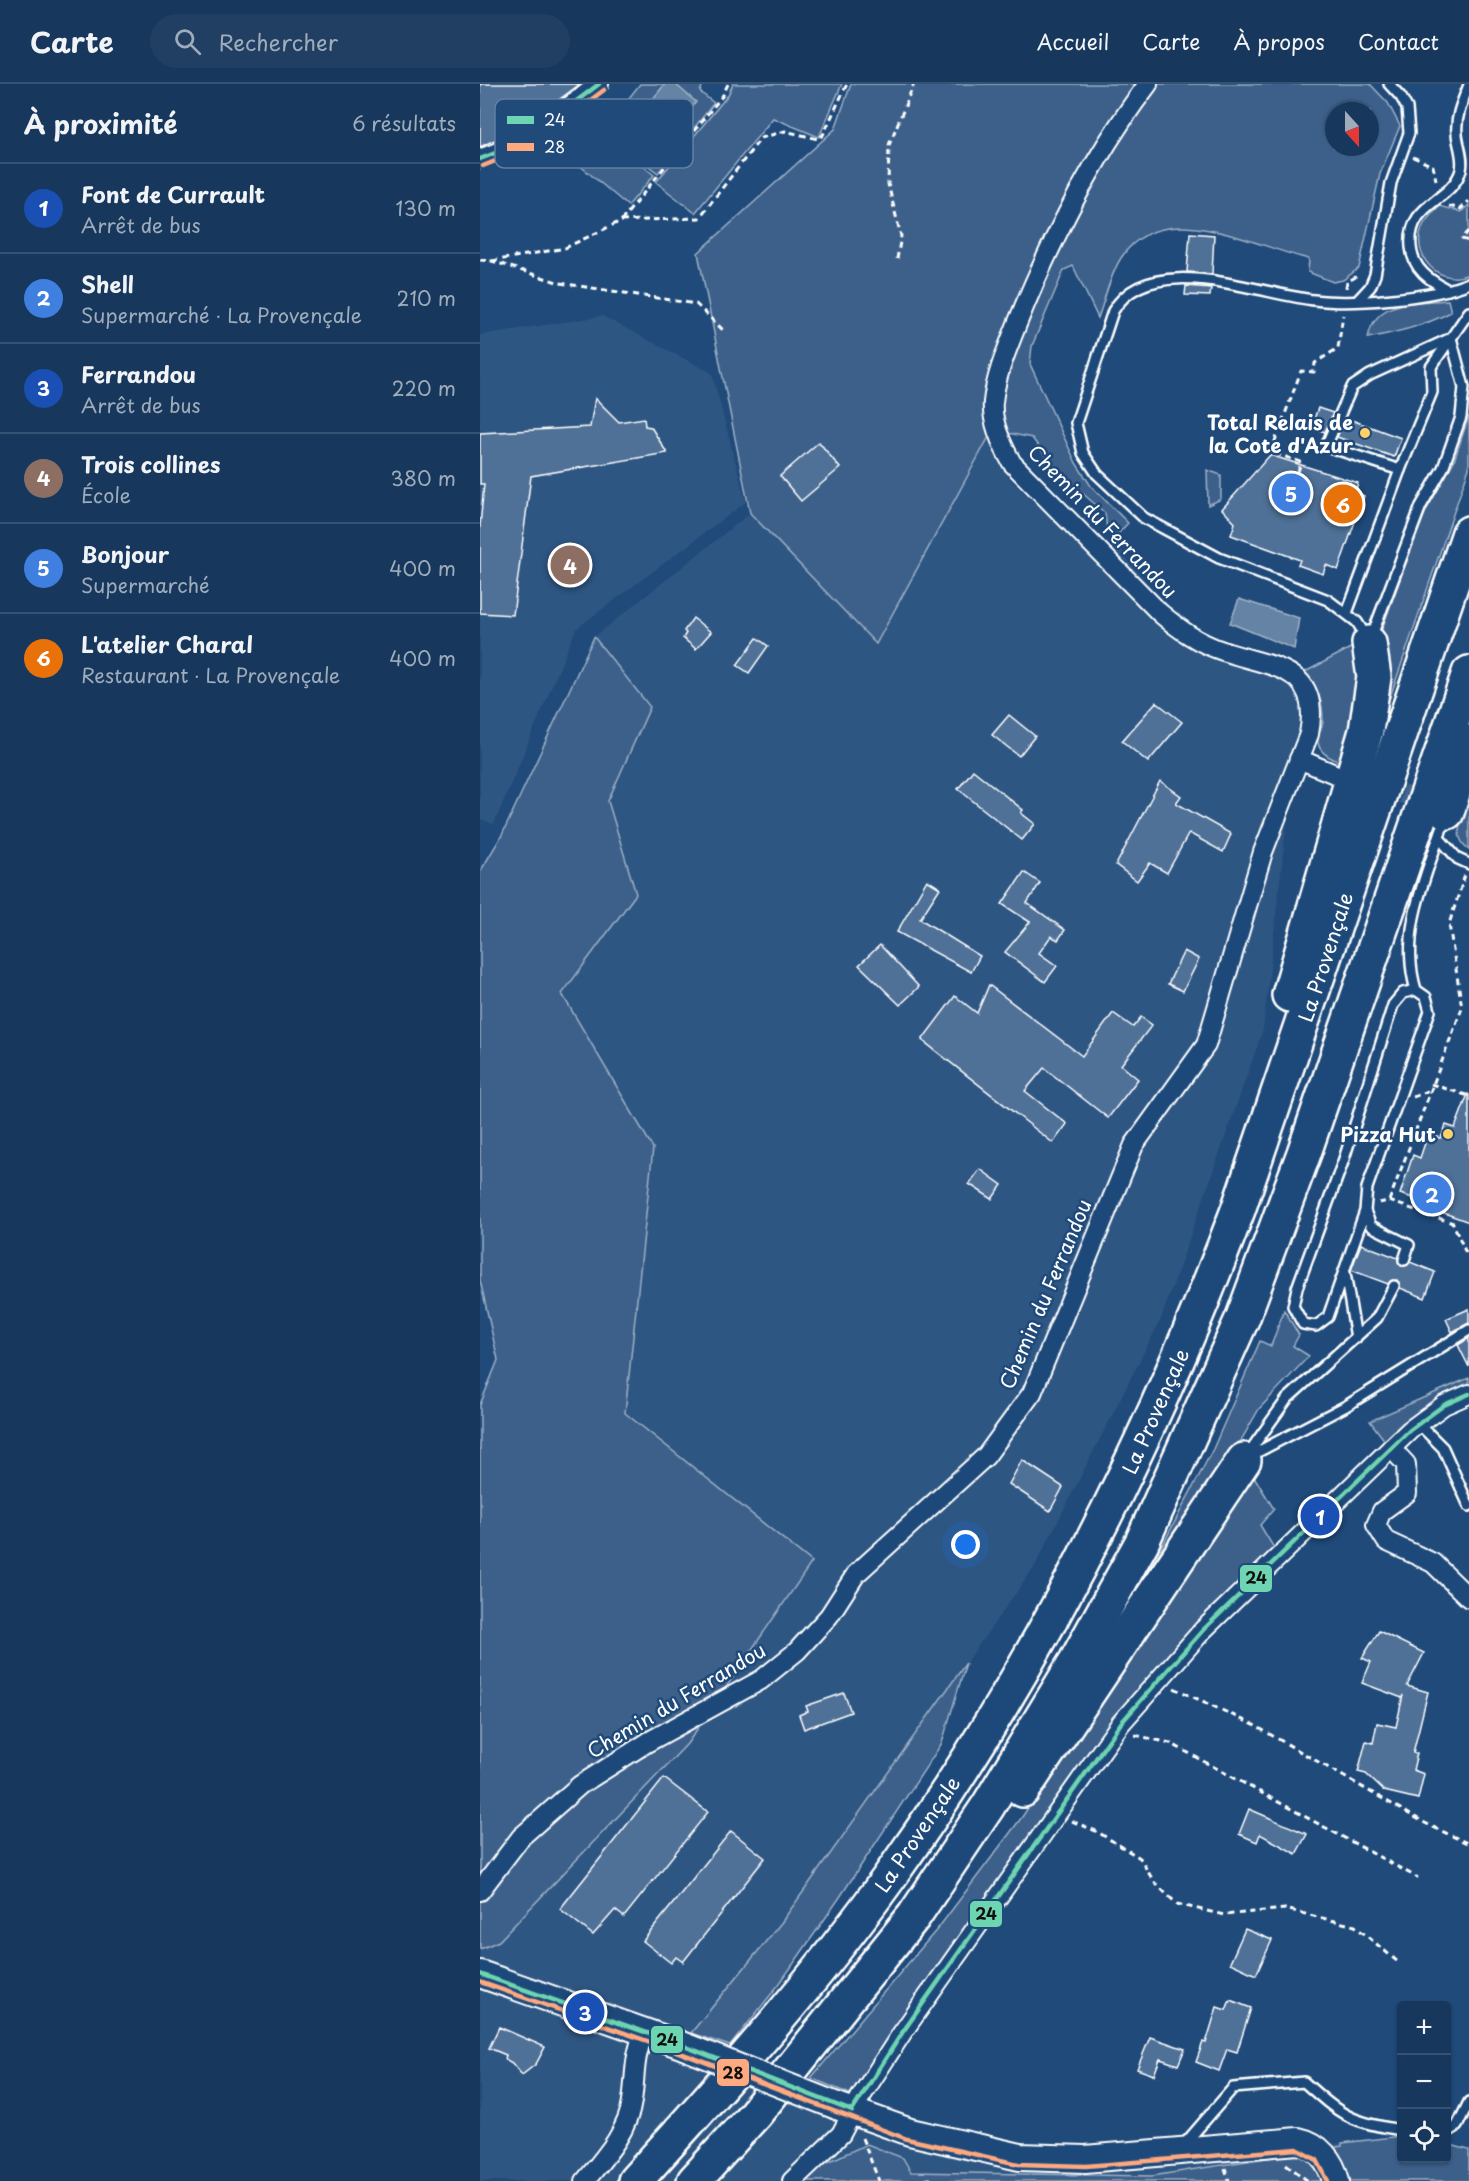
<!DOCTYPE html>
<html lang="fr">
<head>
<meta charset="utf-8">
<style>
  body { margin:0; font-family:"Playpen Sans",sans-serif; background:#203f62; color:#f1f3f6 }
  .controls { position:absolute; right:18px; bottom:18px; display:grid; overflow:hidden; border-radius:6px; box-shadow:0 2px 4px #0004 }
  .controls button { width:54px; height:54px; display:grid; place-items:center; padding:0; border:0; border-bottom:2px solid #365272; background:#17385c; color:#f1f3f6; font:30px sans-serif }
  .compass { position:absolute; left:845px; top:18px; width:54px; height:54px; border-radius:50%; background:#17385c; box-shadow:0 2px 4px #0004; rotate:159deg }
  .you { position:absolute; left:486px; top:1461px; width:21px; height:21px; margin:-15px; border:4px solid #fff; border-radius:50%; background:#1a73e8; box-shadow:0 0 0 9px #1a73e833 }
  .badge { display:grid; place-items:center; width:39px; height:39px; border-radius:50%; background:#95b2f1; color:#fff; font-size:20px; font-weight:700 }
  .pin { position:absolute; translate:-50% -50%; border:3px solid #fff; box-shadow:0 2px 6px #0006 }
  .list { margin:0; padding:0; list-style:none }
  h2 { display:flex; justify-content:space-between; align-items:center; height:78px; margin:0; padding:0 24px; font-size:26px }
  h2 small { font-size:20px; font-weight:400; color:#9eacbb }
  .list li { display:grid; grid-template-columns:39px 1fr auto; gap:18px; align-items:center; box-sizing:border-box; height:90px; padding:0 24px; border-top:2px solid #365272 }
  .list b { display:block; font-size:22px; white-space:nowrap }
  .list p { margin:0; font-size:20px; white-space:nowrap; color:#9eacbb }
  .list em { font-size:20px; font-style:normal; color:#9eacbb }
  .icon { flex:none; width:33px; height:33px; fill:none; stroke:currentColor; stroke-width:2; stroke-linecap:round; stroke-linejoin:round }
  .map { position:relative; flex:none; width:989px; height:2097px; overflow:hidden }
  header { display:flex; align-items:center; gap:36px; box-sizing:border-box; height:84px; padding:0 30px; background:#17385c; border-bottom:2px solid #365272 }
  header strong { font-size:28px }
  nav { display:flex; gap:33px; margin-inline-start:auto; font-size:21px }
  .search { width:420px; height:54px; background:#203f62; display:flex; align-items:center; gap:15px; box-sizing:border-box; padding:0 21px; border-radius:33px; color:#9eacbb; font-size:22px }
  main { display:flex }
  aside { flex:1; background:#17385c }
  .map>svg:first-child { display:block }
</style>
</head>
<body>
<header>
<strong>Carte</strong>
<div class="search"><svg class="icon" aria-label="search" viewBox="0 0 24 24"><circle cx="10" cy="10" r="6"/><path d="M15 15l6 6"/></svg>Rechercher</div>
<nav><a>Accueil</a><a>Carte</a><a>À propos</a><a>Contact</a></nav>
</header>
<main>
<aside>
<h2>À proximité<small>6 résultats</small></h2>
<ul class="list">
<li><span class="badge" style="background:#1a4fb4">1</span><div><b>Font de Currault</b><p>Arrêt de bus</p></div><em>130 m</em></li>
<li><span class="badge" style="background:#3f7fe0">2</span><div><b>Shell</b><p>Supermarché · La Provençale</p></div><em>210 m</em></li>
<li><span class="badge" style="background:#1a4fb4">3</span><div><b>Ferrandou</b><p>Arrêt de bus</p></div><em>220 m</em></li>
<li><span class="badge" style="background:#8d6e63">4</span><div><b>Trois collines</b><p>École</p></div><em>380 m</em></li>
<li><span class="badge" style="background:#3f7fe0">5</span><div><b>Bonjour</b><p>Supermarché</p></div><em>400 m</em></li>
<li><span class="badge" style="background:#e8710a">6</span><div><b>L'atelier Charal</b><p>Restaurant · La Provençale</p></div><em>400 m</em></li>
</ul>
</aside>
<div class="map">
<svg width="989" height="2097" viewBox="0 0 989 2097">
  <rect width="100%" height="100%" fill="#1f4a7a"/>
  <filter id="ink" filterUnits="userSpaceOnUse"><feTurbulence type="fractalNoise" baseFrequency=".0167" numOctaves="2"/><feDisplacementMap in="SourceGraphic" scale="12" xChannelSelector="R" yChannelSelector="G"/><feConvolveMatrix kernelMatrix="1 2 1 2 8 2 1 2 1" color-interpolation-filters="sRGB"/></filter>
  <g filter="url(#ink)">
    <g fill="#2e5683">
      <path d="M122 232 232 289 266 418 96 545 14 740 0 735V251Z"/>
      <path d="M509 351 529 394 615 477 635 453 649 478 697 534 733 553 808 576 825 588 837 606 843 635 841 646 809 718 783 946 681 1235 555 1482 301 1839 201 1961 540 2073 862 2059 921 2052 922 2074H966L989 2097H0V1865L19 1857 332 1478 145 1330 173 1064 82 910 156 810 128 717 170 623 114 553 270 429 396 560Z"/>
    </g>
    <g fill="#3c618b" stroke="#9eb0c5" stroke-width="1.5" fill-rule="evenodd">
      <path d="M160 0H223L220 8 234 19 178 89 123 47Z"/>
      <path d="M253 0H362L339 53 293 34 215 129 176 98 248 11Z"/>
      <path d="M371 0H890L908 19 920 42 900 90 879 184 863 196 853 198 828 188 829 175C775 163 682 110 641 174 630 191 625 215 618 234L593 182 584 186 552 262 550 280 596 379 611 402 648 439 635 453 627 447 625 429 576 386 552 354 528 349 510 351 396 560 270 429 218 169 355 45ZM854 27H890V63H854Z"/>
      <path d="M123 49 174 91 148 122 98 80Z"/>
      <path d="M989 121V190C960 203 931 173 942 144 945 136 953 129 959 122L981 128Z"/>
      <path d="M968 216 971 228C944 242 918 248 888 254 895 214 936 219 968 216Z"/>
      <path d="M989 332V384L905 628 900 551 942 434 974 377Z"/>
      <path d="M727 386 741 391V415L728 421Z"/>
      <path d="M114 553 170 623 128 717 156 810 82 910 173 1064 145 1329 332 1478 207 1660 19 1857 0 1865V1321L18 1276 0 1196V788L22 751Z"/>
      <path d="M880 559 883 573 868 680C856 677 836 670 838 654 839 648 843 643 843 636 843 619 837 600 825 588Z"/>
      <path d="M989 714V765C970 753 983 732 989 714Z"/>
      <path d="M804 1226 819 1251 813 1262 829 1272 779 1325 743 1388 659 1506 733 1365 780 1257 791 1262Z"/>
      <path d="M989 1294V1301L940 1330 905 1357 890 1337Z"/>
      <path d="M770 1386 794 1425 780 1441 794 1464 655 1611 606 1673 541 1772 479 1852 370 2010 331 1994 459 1843 542 1733Z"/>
      <path d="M486 1579 462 1659 358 1816 300 1899 250 1962 211 1949 301 1839Z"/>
      <path d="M921 2052 922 2074H966L967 2060 989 2066V2097H306L387 2060 423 2074 431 2088 672 2092 862 2062V2059Z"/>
    </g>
    <g fill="#6583a4" stroke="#a3b5c8" stroke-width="1.5">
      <path d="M185 0H195L216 18 174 70 146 48Z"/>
      <path d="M759 515 819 534 814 565 750 539Z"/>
    </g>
    <g fill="#507197" stroke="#fff" stroke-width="1.5">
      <path d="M0 0H100L42 43 0 63Z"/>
      <path d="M710 149 734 151 732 190 707 188Z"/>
      <path d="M706 202 731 204 730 212 705 211Z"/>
      <path d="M115 314 139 338 164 334 165 342 171 343 187 369 51 392 33 531 0 529V442L4 400H0V349L110 343Z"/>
      <path d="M838 324 853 329 845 348 831 343Z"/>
      <path d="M866 334 921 354 914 373 857 353Z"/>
      <path d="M339 358 360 384 321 417 300 392Z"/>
      <path d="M790 371 878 399 875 408 884 412 858 486 846 481 843 490 818 481 820 476 751 451 755 439 742 425Z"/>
      <path d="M213 534 231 548 216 565 203 554 206 549 204 547Z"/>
      <path d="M277 554 288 562 269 589 257 581Z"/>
      <path d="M676 618 702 638 668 678 642 657Z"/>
      <path d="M529 631 555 652 539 672 512 651Z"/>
      <path d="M493 686 543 726 541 729 555 740 542 756 478 705Z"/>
      <path d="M680 697 701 712 696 719 751 750 743 768 709 749 687 789 670 779 657 797 636 781Z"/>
      <path d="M544 788 560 799 547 819 585 846 578 856 571 852 559 869 577 882 565 898 525 868 550 838 522 820Z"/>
      <path d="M447 796 460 804 440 835 500 872 491 888 417 848Z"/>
      <path d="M400 861 439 903 420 921 379 881Z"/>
      <path d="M704 867 719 875 703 907 688 900Z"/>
      <path d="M509 901 602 972 633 929 653 943 661 933 672 941 641 981 658 995 628 1034 564 984 545 1007 587 1040 573 1059 442 956 475 912 497 929Z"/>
      <path d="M988 1010 989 1011V1138L964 1129 965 1124 920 1110 933 1071 940 1074 948 1050 961 1054 966 1041 975 1044Z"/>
      <path d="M500 1085 522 1101 512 1115 489 1100Z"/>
      <path d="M881 1160 918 1174 921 1182 930 1178 955 1188 945 1214 920 1204 917 1196 908 1200 871 1186Z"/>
      <path d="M989 1225V1239L972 1248 966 1235Z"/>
      <path d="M989 1254V1283L978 1261Z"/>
      <path d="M542 1376 583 1403 570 1427 529 1400Z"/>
      <path d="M899 1547 944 1569 927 1602 948 1608 933 1669H937L933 1686 944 1690 938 1715 904 1707 886 1690 878 1688 886 1657 893 1659 897 1639 916 1643 923 1611 922 1614 882 1599 891 1578 882 1574Z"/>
      <path d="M364 1609 371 1628 324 1645 319 1631 328 1627 326 1622Z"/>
      <path d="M184 1694 228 1728 144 1833 135 1826 113 1851 80 1825Z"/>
      <path d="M769 1725 827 1750 816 1770 780 1750 777 1758 759 1750Z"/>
      <path d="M251 1747 285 1774 203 1878 196 1873 191 1879 163 1857Z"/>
      <path d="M765 1845 792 1856 776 1891 750 1879Z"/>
      <path d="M750 1916 771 1924 757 1968 747 1965 739 1987 716 1978 723 1958 726 1959 737 1923 746 1926Z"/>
      <path d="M19 1943 65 1963 56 1980 42 1991 32 1979 25 1975 26 1971 9 1964Z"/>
      <path d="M670 1953 705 1965 698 1981 680 1975 674 1991 657 1985Z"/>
    </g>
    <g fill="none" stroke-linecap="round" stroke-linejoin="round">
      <path stroke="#41658e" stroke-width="18" stroke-dasharray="18 9" stroke-linecap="butt" d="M896 702 989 731"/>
      <defs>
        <g id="service">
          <path d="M968 206C949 196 933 185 931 163 927 118 971 119 981 86 984 73 978 62 977 50 975 33 983 16 989 1"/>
          <path d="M878 216 890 203 895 191 911 99 929 49 927 24 921 13 909 0"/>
          <path d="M920 386 952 308 951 283 989 228"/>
          <path d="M867 529 920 386 846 362 872 303 890 291 971 254 984 303 981 333 963 384 941 422 891 554"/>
          <path d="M887 554 877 538 848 516 739 474 664 434 617 390 603 369 596 339 633 227C668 165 779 210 834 216 873 221 953 214 989 199"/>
          <path d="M959 754 978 775 989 780"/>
          <path d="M936 906C918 846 948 789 966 732"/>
          <path d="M885 1127 848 1233 836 1242 823 1240 813 1222 817 1204 864 1075 913 921 923 909 936 906 946 913 950 927 887 1104 885 1127 891 1142 929 1161 924 1176"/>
          <path d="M865 1189 876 1254"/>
          <path d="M938 1339 963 1364 989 1422"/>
          <path d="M767 1371 807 1315 897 1234 914 1202"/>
          <path d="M768 1373 866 1322 989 1246"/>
          <path d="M966 2049 977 2042 989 2018"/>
          <path d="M709 2062 708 2056 753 2004 824 1998C861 2031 871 2039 922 2046"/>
        </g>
        <g id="minor">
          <path d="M0 75 41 59 119 0"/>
          <path d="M819 675 857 691"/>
          <path d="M911 1364 926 1380 927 1409 902 1427 896 1441 906 1457 953 1479 989 1514"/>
          <path d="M0 1807 41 1753 100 1701 168 1658 281 1596 317 1567 349 1532 376 1490 506 1372 530 1339 552 1309 654 1061 726 961 783 768 829 650C842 581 791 584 743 567 718 559 699 545 680 529L532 379C522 361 511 338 513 318 516 290 527 266 537 240 571 156 613 72 668 0"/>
          <path d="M105 2097C124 2074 148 2048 152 2017 156 1989 153 1977 164 1948"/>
          <path d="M312 2097 361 2050 380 2014 422 1949 641 1639 723 1546 930 1346 964 1321 989 1310"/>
        </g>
        <g id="secondary">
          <path d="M0 1890 196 1959"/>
          <path d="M357 2022 430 2048 540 2073 605 2075 818 2057C838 2061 851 2077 856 2097"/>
        </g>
        <g id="motorway">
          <path d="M967 728 989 658"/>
          <path d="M809 911 886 647 894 593 889 559"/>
          <path d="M543 1706 764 1376"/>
          <path d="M155 2097C243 2000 331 1902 408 1795 555 1589 669 1362 758 1126L989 449"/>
          <path d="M214 2097 275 2030 434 1832 508 1722 596 1577 662 1458 763 1233 824 1069 989 589"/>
        </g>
      </defs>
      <use href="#service" stroke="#fff" stroke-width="14"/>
      <use href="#minor" stroke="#fff" stroke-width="22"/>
      <use href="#secondary" stroke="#fff" stroke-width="30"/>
      <use href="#motorway" stroke="#fff" stroke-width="38"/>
      <g stroke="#fff" stroke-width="3" stroke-dasharray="6 4.5" stroke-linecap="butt">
        <path d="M933 73 953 82 956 96"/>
        <path d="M969 122 981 125 989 117"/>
        <path d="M141 137 219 134 281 54 305 47 338 55 343 51 367 0"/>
        <path d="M989 147 982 155 989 157"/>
        <path d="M417 175 421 152 408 100 409 61 434 0"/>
        <path d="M0 176 12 177 80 199 216 220 243 246"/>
        <path d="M12 177 85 164 141 137 243 11 248 0"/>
        <path d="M866 204 867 198 879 191"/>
        <path d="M818 388 821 378 791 368 821 287 834 288 835 279 858 264 863 231"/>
        <path d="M951 1000 989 1012"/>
        <path d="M933 1013 948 1007"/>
        <path d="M909 1117 973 1139 985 1167 989 1171"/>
        <path d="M899 1119 909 1117 982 924 969 840 985 791"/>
        <path d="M694 1604 772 1640 945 1739 989 1760"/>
        <path d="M655 1651 690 1659 938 1794"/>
        <path d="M592 1737 616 1747 660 1774 674 1798 697 1820 744 1831 805 1825 875 1842 918 1878"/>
        <path d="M382 2054 399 2097"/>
        <path d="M806 2080 828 2097"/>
        <path d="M745 2084 749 2097"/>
        <path d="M434 2097 450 2095 457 2097"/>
      </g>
      <use href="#service" stroke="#1f4a7a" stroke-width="9"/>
      <use href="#minor" stroke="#1f4a7a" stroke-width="18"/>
      <use href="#secondary" stroke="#1f4a7a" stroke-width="26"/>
      <use href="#motorway" stroke="#1f4a7a" stroke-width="33"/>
      <defs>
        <path id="secondary-bridge" d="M196 1959 357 2022"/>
      </defs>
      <use href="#secondary-bridge" stroke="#fff" stroke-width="30" stroke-linecap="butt"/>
      <use href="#secondary-bridge" stroke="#1f4a7a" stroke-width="26"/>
      <defs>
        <g id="bus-1">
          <path d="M0 75 41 59 119 0"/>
          <path d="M0 1890 196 1959 372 2027"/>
          <path d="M372 2027 422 1949 641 1639 723 1546 930 1346 964 1321 989 1310"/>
        </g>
        <g id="bus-2">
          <path d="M3 82 45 65 124 6"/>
          <path d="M0 1898 193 1966 427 2055 538 2080 606 2082 817 2065 837 2076 848 2097"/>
        </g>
      </defs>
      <use href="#bus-1" stroke="#1f4a7a" stroke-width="9"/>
      <use href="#bus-2" stroke="#1f4a7a" stroke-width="9"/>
      <use href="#bus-1" stroke="#6dd5b2" stroke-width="4.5"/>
      <use href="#bus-2" stroke="#ffa980" stroke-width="4.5"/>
    </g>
  </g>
  <g fill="#ffd166" stroke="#1f4a7a" stroke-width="2">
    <circle cx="885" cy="349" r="6"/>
    <circle cx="968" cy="1050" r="6"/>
  </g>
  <g text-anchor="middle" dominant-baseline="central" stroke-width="5" stroke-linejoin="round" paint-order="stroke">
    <g font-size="20" font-weight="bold" fill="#fff" stroke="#1f4a7a" text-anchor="end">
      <text x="873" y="338">Total Relais de<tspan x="873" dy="23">la Cote d'Azur</tspan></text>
      <text x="956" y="1050">Pizza Hut</text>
    </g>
    <g font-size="20" fill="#fff" stroke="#1f4a7a">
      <text transform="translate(623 437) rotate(46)">Chemin du Ferrandou</text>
      <text transform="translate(845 873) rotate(-72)">La Provençale</text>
      <text transform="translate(565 1210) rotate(-67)">Chemin du Ferrandou</text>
      <text transform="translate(675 1327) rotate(-66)">La Provençale</text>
      <text transform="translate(196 1616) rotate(-31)">Chemin du Ferrandou</text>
      <text transform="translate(437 1750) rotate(-56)">La Provençale</text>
    </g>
  </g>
  <rect x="15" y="15" width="198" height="69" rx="9" fill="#1f4a7a" stroke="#6280a2" stroke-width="1.5"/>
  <rect x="27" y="32" width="27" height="8" fill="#6dd5b2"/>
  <rect x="27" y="59" width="27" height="8" fill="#ffa980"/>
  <g font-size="16" fill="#fff">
    <text x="64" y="42">24</text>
    <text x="64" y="69">28</text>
  </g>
  <g stroke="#1f4a7a" stroke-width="2">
    <rect x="759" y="1480" width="34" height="29" rx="6" fill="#6dd5b2"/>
    <rect x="489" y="1816" width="34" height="28" rx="6" fill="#6dd5b2"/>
    <rect x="170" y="1941" width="34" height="29" rx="6" fill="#6dd5b2"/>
    <rect x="236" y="1974" width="34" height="29" rx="6" fill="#ffa980"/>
  </g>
  <g font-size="16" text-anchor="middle" font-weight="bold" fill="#111">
    <text x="776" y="1500">24</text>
    <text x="506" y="1836">24</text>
    <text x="187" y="1962">24</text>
    <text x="253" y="1995">28</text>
  </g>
</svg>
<div class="controls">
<button>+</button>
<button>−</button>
<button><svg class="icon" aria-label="locate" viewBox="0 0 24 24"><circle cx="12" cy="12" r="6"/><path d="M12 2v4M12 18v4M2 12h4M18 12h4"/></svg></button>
</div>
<svg class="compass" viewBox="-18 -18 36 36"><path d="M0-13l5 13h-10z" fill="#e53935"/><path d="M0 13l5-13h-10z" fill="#9eacbb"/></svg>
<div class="you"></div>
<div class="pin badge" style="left:840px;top:1432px;background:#1a4fb4">1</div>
<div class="pin badge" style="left:952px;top:1110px;background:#3f7fe0">2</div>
<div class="pin badge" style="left:105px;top:1928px;background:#1a4fb4">3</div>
<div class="pin badge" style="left:90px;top:481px;background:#8d6e63">4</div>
<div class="pin badge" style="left:811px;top:409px;background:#3f7fe0">5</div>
<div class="pin badge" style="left:863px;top:420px;background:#e8710a">6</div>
</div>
</main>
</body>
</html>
